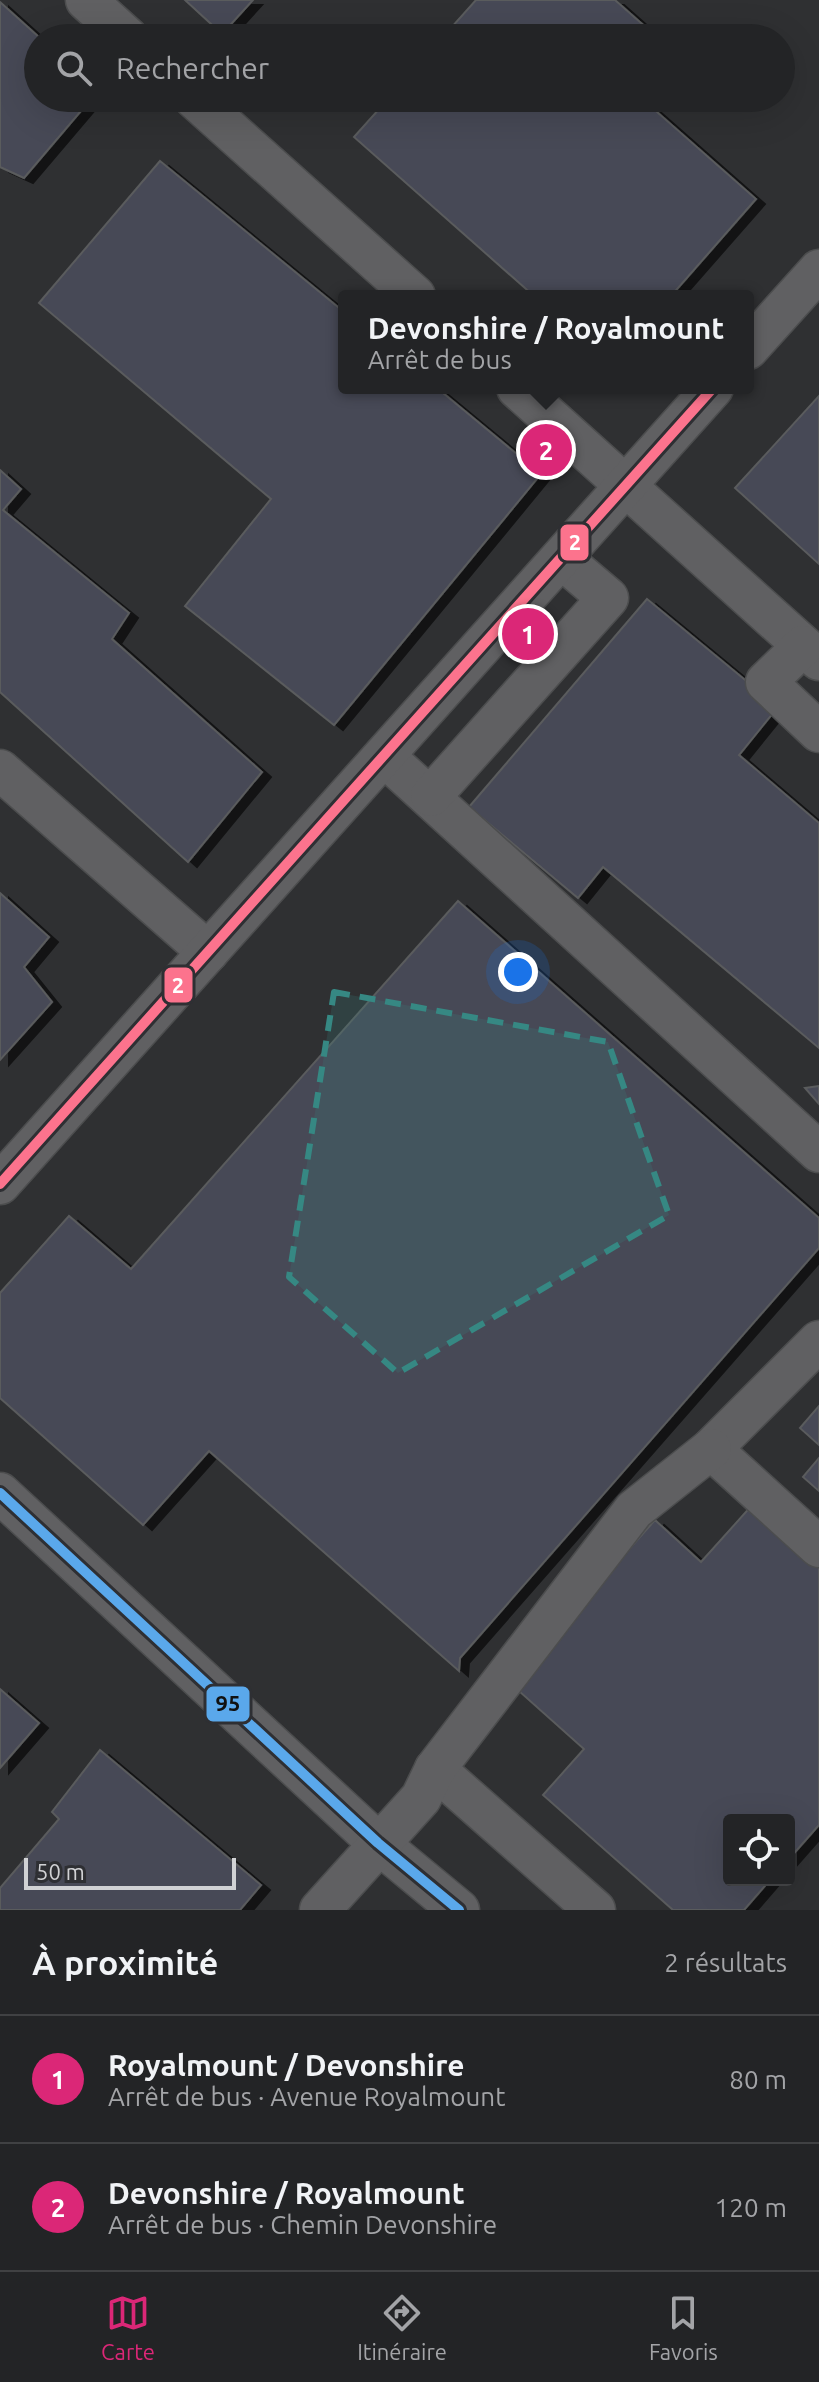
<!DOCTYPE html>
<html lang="fr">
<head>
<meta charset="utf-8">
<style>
  body { margin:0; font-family:Ubuntu,sans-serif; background:#2b2c2e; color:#f1f3f6 }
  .controls { position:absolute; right:24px; bottom:24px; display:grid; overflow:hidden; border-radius:8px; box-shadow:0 8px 32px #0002 }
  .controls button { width:72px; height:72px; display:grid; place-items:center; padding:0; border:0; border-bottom:2px solid #404143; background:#232426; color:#f1f3f6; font:40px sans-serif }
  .scale { position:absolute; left:24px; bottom:20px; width:212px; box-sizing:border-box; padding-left:8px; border:4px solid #d1d2d5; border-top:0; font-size:22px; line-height:28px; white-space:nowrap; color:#d1d2d5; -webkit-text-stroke:6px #2e2f33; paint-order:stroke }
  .you { position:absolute; left:518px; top:972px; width:28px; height:28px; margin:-20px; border:6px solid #fff; border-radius:50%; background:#1a73e8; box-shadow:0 0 0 12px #1a73e833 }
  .badge { display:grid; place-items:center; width:52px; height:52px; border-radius:50%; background:#db2777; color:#fff; font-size:26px; font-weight:700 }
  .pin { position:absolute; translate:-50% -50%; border:4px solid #fff; box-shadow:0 2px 8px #0006 }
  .popup { position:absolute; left:338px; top:290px; width:416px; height:104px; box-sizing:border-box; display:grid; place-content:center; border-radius:8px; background:#232426; filter:drop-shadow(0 2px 6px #0005); font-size:26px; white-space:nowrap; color:#a3a4a7 }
  .popup b { font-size:30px; color:#f1f3f6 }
  .popup::after { content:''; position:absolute; left:50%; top:100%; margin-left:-16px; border:16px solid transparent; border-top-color:#232426 }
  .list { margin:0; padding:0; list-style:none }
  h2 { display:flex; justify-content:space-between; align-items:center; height:104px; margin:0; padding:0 32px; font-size:34px }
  h2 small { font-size:26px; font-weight:400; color:#a3a4a7 }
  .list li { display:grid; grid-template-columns:52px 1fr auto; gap:24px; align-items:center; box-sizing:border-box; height:128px; padding:0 32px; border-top:2px solid #404143 }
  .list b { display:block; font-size:30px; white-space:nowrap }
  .list p { margin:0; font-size:26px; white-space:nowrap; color:#a3a4a7 }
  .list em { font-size:26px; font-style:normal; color:#a3a4a7 }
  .icon { flex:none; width:44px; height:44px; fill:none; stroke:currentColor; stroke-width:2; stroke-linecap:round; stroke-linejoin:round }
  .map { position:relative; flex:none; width:819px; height:1910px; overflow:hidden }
  .search { position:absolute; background:#232426; box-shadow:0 8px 32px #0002; left:24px; right:24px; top:24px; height:88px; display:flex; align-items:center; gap:20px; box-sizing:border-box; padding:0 28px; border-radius:44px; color:#a3a4a7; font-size:30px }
  .sheet { height:360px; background:#232426 }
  nav { display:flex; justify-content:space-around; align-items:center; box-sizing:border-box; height:112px; border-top:2px solid #404143; background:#232426; font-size:22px; color:#a3a4a7 }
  nav a { display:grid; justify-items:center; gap:4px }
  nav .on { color:#db2777 }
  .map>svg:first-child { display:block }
</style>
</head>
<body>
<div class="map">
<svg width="819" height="1910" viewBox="0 0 819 1910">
  <defs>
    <filter id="shadow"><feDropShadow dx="9" dy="5" stdDeviation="0" flood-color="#0009"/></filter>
  </defs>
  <rect width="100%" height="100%" fill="#2f3032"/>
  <g fill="#474957" stroke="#5a5b5d" stroke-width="2" filter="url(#shadow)">
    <path d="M185 0H253L222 34Z"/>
    <path d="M476 0H615L658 38H442Z"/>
    <path d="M0 2 40 38H38V98H92L24 178 0 167Z"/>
    <path d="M389 98H655L649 105 756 199 671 296H534L354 137Z"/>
    <path d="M160 161 344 312V388H437L541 474 334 725 185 606 271 499 39 303Z"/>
    <path d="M819 396V564L735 488Z"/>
    <path d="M0 470 21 489 3 510 129 613 112 639 262 772 188 862 0 692Z"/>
    <path d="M647 599 778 707 739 755 819 823V1048L603 867 578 898 469 807Z"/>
    <path d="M0 893 49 937 24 967 52 1002 0 1060Z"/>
    <path d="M458 901 819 1218V1248L460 1658 459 1671 209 1451 143 1525 0 1398V1293L69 1216 131 1269Z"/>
    <path d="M819 1086V1104L805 1088Z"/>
    <path d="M819 1406V1445L800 1428Z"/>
    <path d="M819 1458V1491L803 1477Z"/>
    <path d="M754 1503 819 1560V1825L789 1859V1820H729V1880H770L744 1910H673L543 1795 584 1749 510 1683 655 1520 701 1562Z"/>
    <path d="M0 1689 39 1723 0 1768Z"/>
    <path d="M100 1750 261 1885 240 1910H0V1888L59 1819 52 1812Z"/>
  </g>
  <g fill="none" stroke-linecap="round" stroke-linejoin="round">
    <defs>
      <g id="minor">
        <path d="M86 0 128 38"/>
        <path d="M194 98 415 296"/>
        <path d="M748 349 819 270"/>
        <path d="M517 388 819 660"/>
        <path d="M803 646 766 682 819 732"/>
        <path d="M384 756 819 1152"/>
        <path d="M0 770 208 952"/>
        <path d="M431 796 608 598 562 559"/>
        <path d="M0 1184 713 388"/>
        <path d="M819 1341 711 1449 819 1547"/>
        <path d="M0 1493 378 1843 459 1910"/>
        <path d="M435 1769 595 1910"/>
        <path d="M320 1910 421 1798 435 1769 634 1510 711 1449"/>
      </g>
    </defs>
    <use href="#minor" stroke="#4c4d4e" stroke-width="43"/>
    <use href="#minor" stroke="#606062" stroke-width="40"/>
    <defs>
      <path id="bus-1" d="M0 1184 713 388"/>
      <path id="bus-2" d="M0 1493 378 1843 459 1910"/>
    </defs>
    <use href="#bus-1" stroke="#2e2f33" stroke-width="16"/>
    <use href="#bus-2" stroke="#2e2f33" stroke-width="16"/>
    <use href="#bus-1" stroke="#fc738d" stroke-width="10"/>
    <use href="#bus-2" stroke="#5aa8eb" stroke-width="10"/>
  </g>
  <path fill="#368883" fill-opacity="0.2" stroke="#368883" stroke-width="6" stroke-dasharray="16 10" stroke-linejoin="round" d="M334 992 608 1042 669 1215 398 1373 289 1277Z"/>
  <g stroke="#2e2f33" stroke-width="3">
    <rect x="559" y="523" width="31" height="39" rx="8" fill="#fc738d"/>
    <rect x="163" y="966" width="31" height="38" rx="8" fill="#fc738d"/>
    <rect x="205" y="1685" width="46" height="38" rx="8" fill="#5aa8eb"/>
  </g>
  <g font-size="22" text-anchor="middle" font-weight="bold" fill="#fff">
    <text x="575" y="550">2</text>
    <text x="178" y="993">2</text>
  </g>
  <g font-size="22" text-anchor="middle" font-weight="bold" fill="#111">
    <text x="228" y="1711">95</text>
  </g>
</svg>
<div class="controls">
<button><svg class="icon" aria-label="locate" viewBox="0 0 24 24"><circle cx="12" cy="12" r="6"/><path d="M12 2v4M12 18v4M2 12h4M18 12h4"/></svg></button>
</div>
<div class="scale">50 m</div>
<div class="you"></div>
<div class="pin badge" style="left:528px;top:634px">1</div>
<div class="pin badge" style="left:546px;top:450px">2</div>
<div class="popup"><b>Devonshire / Royalmount</b>Arrêt de bus</div>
<div class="search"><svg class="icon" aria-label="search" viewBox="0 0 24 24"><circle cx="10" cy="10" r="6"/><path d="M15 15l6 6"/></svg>Rechercher</div>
</div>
<section class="sheet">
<h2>À proximité<small>2 résultats</small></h2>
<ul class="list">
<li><span class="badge">1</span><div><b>Royalmount / Devonshire</b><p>Arrêt de bus · Avenue Royalmount</p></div><em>80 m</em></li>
<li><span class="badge">2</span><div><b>Devonshire / Royalmount</b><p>Arrêt de bus · Chemin Devonshire</p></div><em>120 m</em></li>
</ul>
</section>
<nav>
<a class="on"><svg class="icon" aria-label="map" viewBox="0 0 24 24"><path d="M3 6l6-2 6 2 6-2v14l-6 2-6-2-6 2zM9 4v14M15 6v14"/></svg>Carte</a>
<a><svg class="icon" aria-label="directions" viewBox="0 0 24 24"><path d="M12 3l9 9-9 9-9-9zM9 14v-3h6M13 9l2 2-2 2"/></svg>Itinéraire</a>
<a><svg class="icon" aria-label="saved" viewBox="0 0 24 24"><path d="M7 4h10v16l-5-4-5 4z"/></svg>Favoris</a>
</nav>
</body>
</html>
